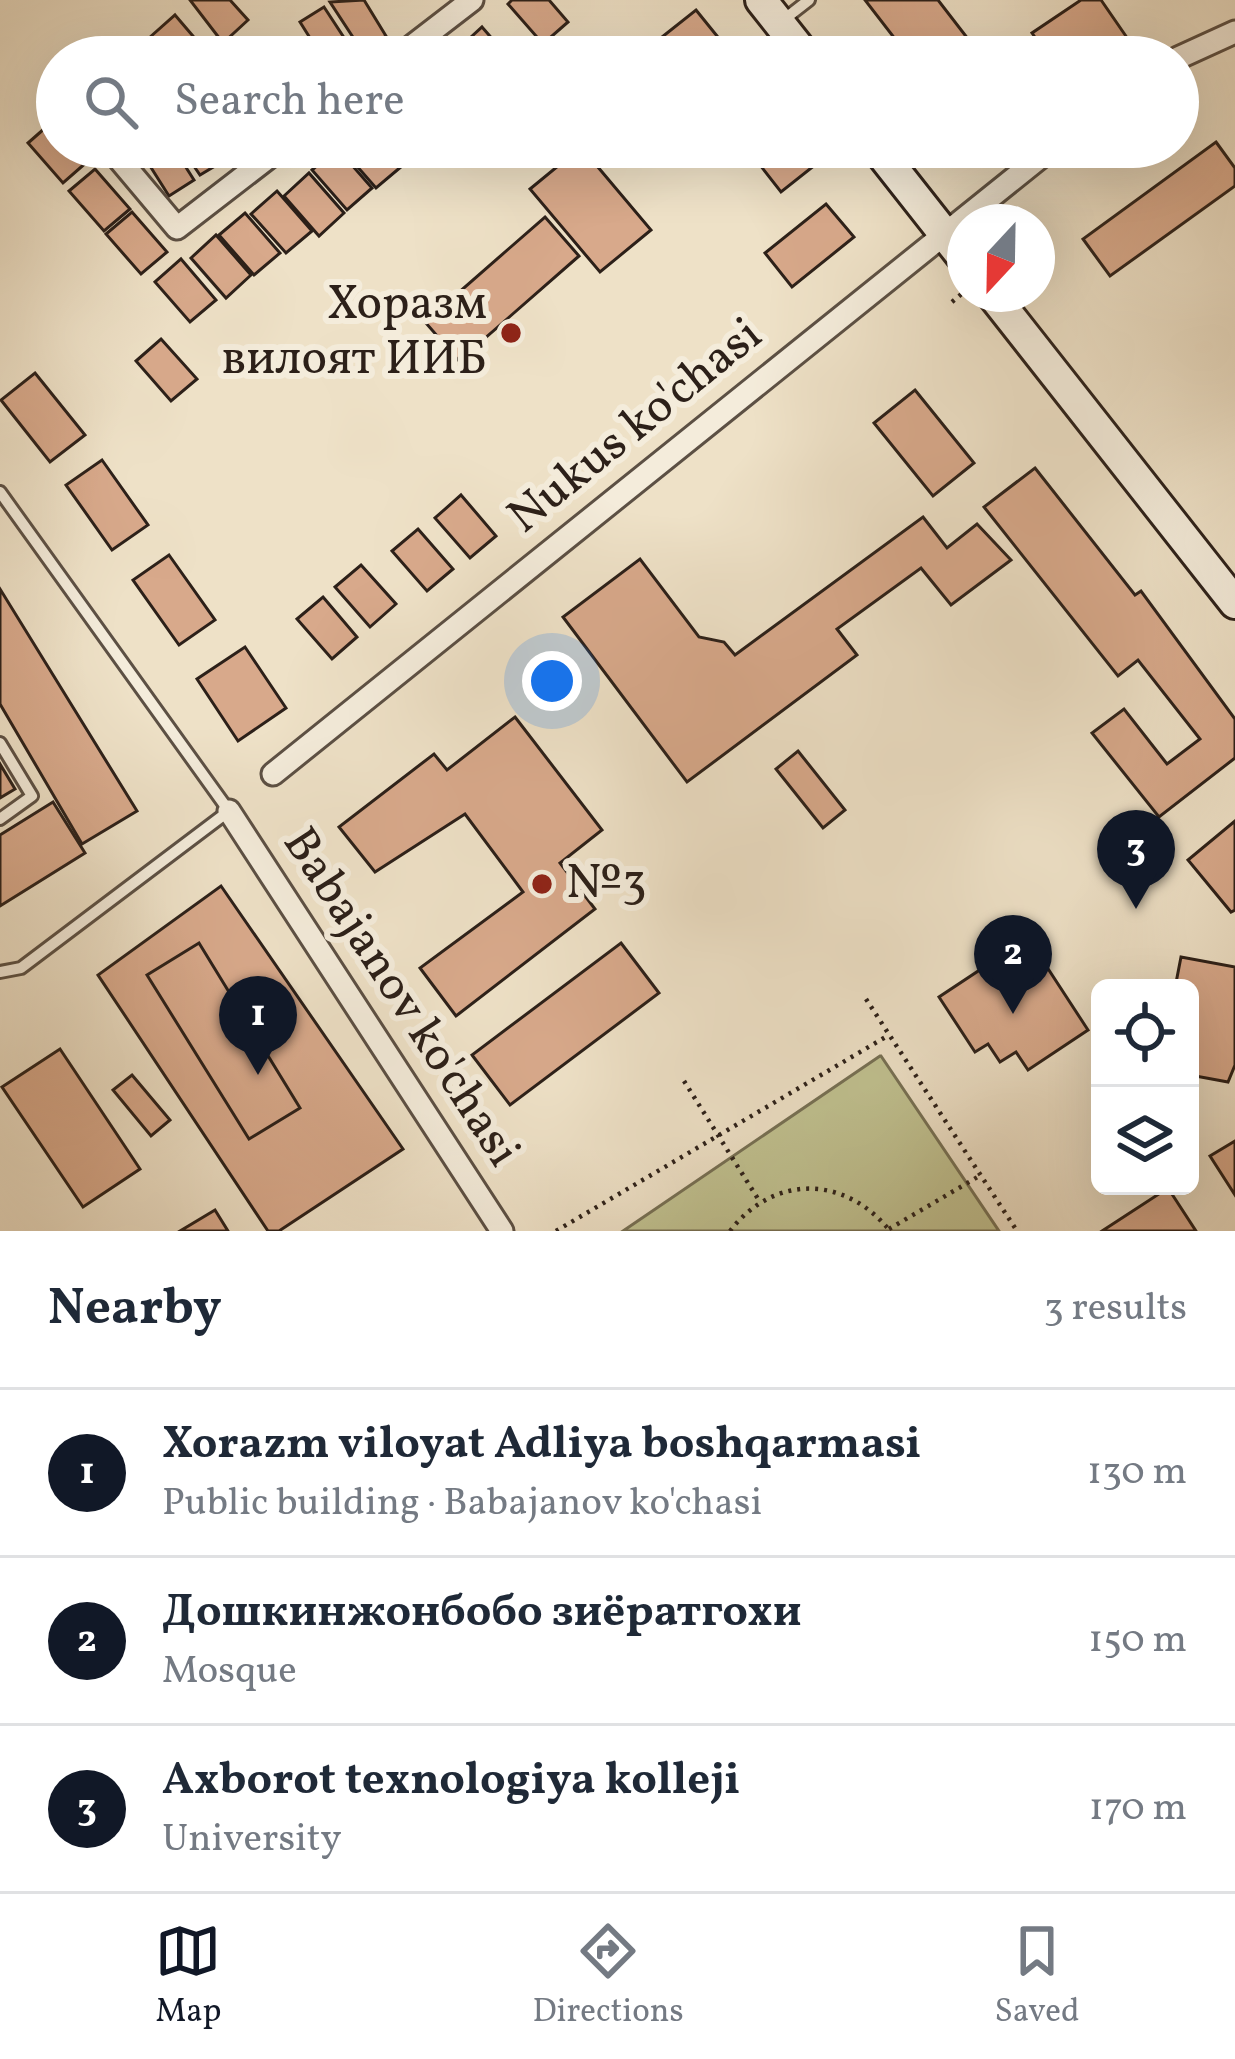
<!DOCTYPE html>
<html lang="en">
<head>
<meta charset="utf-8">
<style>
  body { margin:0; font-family:Vollkorn,serif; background:#f6f6f7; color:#1f2937 }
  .controls { position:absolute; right:36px; bottom:36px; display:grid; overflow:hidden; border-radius:18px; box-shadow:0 12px 48px #0002 }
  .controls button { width:108px; height:108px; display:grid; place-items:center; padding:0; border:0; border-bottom:3px solid #e0e1e3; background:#fff; color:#1f2937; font:60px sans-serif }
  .compass { position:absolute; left:947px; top:204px; width:108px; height:108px; border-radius:50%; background:#fff; box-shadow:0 12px 48px #0002; rotate:202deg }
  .you { position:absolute; left:552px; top:681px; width:42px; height:42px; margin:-30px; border:9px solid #fff; border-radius:50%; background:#1a73e8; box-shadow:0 0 0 18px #1a73e833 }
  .badge { display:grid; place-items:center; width:78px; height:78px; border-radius:50%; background:#111827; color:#fff; font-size:39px; font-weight:700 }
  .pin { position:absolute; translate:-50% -99px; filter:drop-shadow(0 3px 6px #0008) }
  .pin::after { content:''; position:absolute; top:63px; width:42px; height:36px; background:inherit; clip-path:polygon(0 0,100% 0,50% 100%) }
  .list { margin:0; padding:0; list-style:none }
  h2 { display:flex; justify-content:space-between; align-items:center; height:156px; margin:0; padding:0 48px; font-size:51px }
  h2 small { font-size:39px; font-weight:400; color:#747a83 }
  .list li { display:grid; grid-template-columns:78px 1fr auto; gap:36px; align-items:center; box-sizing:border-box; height:168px; padding:0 48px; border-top:3px solid #e0e1e3 }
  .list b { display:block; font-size:45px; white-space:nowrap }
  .list p { margin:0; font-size:39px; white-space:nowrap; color:#747a83 }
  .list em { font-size:39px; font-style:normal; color:#747a83 }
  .icon { flex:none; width:66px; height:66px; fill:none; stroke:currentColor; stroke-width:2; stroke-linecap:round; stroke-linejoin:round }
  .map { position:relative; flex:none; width:1235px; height:1231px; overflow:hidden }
  .search { position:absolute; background:#fff; box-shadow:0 12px 48px #0002; left:36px; right:36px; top:36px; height:132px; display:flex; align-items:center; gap:30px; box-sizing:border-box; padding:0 42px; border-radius:66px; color:#747a83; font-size:45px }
  .sheet { height:660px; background:#fff }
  nav { display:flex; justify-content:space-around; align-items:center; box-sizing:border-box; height:168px; border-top:3px solid #e0e1e3; background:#fff; font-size:33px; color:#747a83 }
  nav a { display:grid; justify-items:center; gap:6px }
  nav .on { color:#111827 }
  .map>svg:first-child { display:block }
</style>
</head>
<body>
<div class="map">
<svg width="1235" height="1231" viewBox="0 0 1235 1231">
  <rect width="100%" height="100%" fill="#eee1c7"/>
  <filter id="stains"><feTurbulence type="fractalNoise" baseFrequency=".00167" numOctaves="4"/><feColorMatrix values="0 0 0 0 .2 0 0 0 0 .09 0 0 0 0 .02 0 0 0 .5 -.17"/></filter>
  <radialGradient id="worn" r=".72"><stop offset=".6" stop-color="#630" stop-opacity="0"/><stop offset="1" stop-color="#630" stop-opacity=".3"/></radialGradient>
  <path fill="#c0c190" stroke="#767054" stroke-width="3" d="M881 1056 999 1231H623L880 1056Z"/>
  <g fill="#d8a98b" stroke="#2c2019" stroke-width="3">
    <path d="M190 0H230L248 20 223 43Z"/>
    <path d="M364 0 386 36 362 51 330 2Z"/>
    <path d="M512 0H549L568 22 543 44 508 4Z"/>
    <path d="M865 0H938L982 57H909Z"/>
    <path d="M1081 0H1101L1130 42 1107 57H1049L1032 33Z"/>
    <path d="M324 7 356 56 354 57H322L300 22Z"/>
    <path d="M696 10 734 57H678L662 37Z"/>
    <path d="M175 15 210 56 208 57H166L149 38Z"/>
    <path d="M482 27 508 57H464L457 50Z"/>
    <path d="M53 121 57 147H76L88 161 63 183 28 143Z"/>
    <path d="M1216 142 1235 168V186L1110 276 1083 239Z"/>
    <path d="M138 147H173L194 180 169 196Z"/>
    <path d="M181 147H216L225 160 200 175Z"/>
    <path d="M385 147 402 166 376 188 341 148Z"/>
    <path d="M390 147H426L405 165Z"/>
    <path d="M581 147 651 230 600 272 530 189Z"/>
    <path d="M746 147H801L815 165 781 192Z"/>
    <path d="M337 148 372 188 347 210 312 170Z"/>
    <path d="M95 169 130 209 104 231 69 191Z"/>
    <path d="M309 173 344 213 319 236 284 196Z"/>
    <path d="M277 191 312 231 286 253 251 214Z"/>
    <path d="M826 204 854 237 792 287 765 253Z"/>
    <path d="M132 212 167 252 141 274 106 234Z"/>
    <path d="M245 213 280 253 254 275 219 235Z"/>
    <path d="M545 217 579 256 459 361 425 322Z"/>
    <path d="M216 235 251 275 226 298 191 258Z"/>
    <path d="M181 259 216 300 190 322 155 282Z"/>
    <path d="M161 339 197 379 171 401 136 361Z"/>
    <path d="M35 373 85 435 50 462 1 400Z"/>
    <path d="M915 390 974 463 933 496 874 423Z"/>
    <path d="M102 460 148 525 112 550 66 485Z"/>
    <path d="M1035 468 1135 595 1141 591 1235 719V758L1159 817 1092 733 1124 709 1167 764 1200 739 1138 660 1118 676 984 507Z"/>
    <path d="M461 495 496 536 470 558 435 518Z"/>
    <path d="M923 517 947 548 977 524 1011 560 951 605 921 568 837 629 857 655 687 782 563 617 640 559 699 637 724 642 735 655Z"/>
    <path d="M418 529 453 569 427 591 392 551Z"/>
    <path d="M169 555 215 620 179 645 133 580Z"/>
    <path d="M361 565 396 604 370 627 335 587Z"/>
    <path d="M0 589 137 811 82 844 0 704Z"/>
    <path d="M323 597 357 637 332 659 297 619Z"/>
    <path d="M245 647 286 708 238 741 197 679Z"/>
    <path d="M515 717 602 830 560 863 595 909 456 1016 420 968 523 892 465 814 375 872 339 827 434 754 447 770Z"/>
    <path d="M798 751 845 810 823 828 776 769Z"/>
    <path d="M0 764 15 789 0 798Z"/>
    <path d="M53 802 85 853 0 906V835Z"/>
    <path d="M1235 821V910L1231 912 1188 860Z"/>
    <path d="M221 886 403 1149 279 1231H268L98 975Z"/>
    <path d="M1028 938 1088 1030 1028 1070 1016 1052 1000 1062 988 1044 975 1052 939 997Z"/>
    <path d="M199 943 300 1108 249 1139 147 975Z"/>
    <path d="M621 943 659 993 510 1105 472 1055Z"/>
    <path d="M1181 957 1235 967V1065L1228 1082 1190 1075V988H1175Z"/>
    <path d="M60 1049 140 1169 83 1207 2 1087Z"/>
    <path d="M132 1075 170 1120 151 1136 113 1090Z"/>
    <path d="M1235 1141V1195L1210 1156Z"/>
    <path d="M1168 1188 1196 1231H1102Z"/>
    <path d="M215 1210 228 1231H180Z"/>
  </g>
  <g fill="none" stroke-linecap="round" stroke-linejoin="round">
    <defs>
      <g id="service">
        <path d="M782 21 809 0"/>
        <path d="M0 492 229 811 21 968 0 972"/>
        <path d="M0 743 32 796 0 819"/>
      </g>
      <g id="minor">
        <path d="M398 57 472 0"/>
        <path d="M1178 58 1235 32"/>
        <path d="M114 153 177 228 282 147"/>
        <path d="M273 774 1053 147"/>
        <path d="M229 811 502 1231"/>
      </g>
      <g id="secondary">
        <path d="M761 0 806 57"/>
        <path d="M876 147 965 260"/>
        <path d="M992 294 1235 603"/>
      </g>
    </defs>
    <use href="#service" stroke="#5c5044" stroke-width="16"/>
    <use href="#minor" stroke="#5c5044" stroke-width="27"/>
    <use href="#secondary" stroke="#2c2019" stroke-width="36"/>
    <g stroke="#2c2019" stroke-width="4.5" stroke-dasharray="3 6" stroke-linecap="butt">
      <path d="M952 302 965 291"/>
      <path d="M866 999 1017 1231"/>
      <path d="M684 1081 760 1202"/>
      <path d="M889 1229 981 1175"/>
      <path d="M556 1231 889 1035"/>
      <path d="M730 1231C774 1174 845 1175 890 1231"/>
    </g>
    <use href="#service" stroke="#f4ecdb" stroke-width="10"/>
    <use href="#minor" stroke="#f4ecdb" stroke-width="21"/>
    <use href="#secondary" stroke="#f4ecdb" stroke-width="30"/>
  </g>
  <g fill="#8f2418" stroke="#f4ecdb" stroke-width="4.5">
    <circle cx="511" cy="333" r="12"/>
    <circle cx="542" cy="884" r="12"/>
  </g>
  <g text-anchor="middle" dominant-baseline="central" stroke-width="12" stroke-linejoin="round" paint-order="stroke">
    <g font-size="48" fill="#2c2019" stroke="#f4ecdb" text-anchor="end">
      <text x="487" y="305">Хоразм<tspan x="487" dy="55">вилоят ИИБ</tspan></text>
      <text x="566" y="884" text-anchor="start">№3</text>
    </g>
    <g font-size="48" fill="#2c2019" stroke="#f4ecdb">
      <text transform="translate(636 427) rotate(-39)">Nukus ko'chasi</text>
      <text transform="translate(400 998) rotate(57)">Babajanov ko'chasi</text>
    </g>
  </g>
  <rect width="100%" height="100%" filter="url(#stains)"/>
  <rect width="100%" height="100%" fill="url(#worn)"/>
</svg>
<div class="controls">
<button><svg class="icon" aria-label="locate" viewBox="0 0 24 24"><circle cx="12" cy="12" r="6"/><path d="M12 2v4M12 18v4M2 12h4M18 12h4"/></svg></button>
<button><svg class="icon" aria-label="layers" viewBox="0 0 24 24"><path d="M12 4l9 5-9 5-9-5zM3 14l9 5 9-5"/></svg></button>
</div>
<svg class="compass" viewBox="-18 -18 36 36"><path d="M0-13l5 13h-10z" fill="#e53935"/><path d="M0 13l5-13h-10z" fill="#747a83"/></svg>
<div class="you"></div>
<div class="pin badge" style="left:258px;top:1075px">1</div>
<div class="pin badge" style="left:1013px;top:1014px">2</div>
<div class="pin badge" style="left:1136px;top:909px">3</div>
<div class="search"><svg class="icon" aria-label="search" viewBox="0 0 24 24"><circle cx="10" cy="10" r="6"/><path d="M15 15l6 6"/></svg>Search here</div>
</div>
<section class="sheet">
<h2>Nearby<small>3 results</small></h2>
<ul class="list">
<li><span class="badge">1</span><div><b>Xorazm viloyat Adliya boshqarmasi</b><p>Public building · Babajanov ko'chasi</p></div><em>130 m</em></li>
<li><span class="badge">2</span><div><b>Дошкинжонбобо зиёратгохи</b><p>Mosque</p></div><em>150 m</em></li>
<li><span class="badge">3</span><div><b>Axborot texnologiya kolleji</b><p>University</p></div><em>170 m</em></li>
</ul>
</section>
<nav>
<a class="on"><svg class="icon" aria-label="map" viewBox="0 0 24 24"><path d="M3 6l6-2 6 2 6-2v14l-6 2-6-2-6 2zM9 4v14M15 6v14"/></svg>Map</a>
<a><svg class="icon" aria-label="directions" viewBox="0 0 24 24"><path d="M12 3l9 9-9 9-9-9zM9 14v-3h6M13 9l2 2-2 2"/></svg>Directions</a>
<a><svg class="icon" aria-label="saved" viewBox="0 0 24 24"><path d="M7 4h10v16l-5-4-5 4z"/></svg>Saved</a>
</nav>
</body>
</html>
